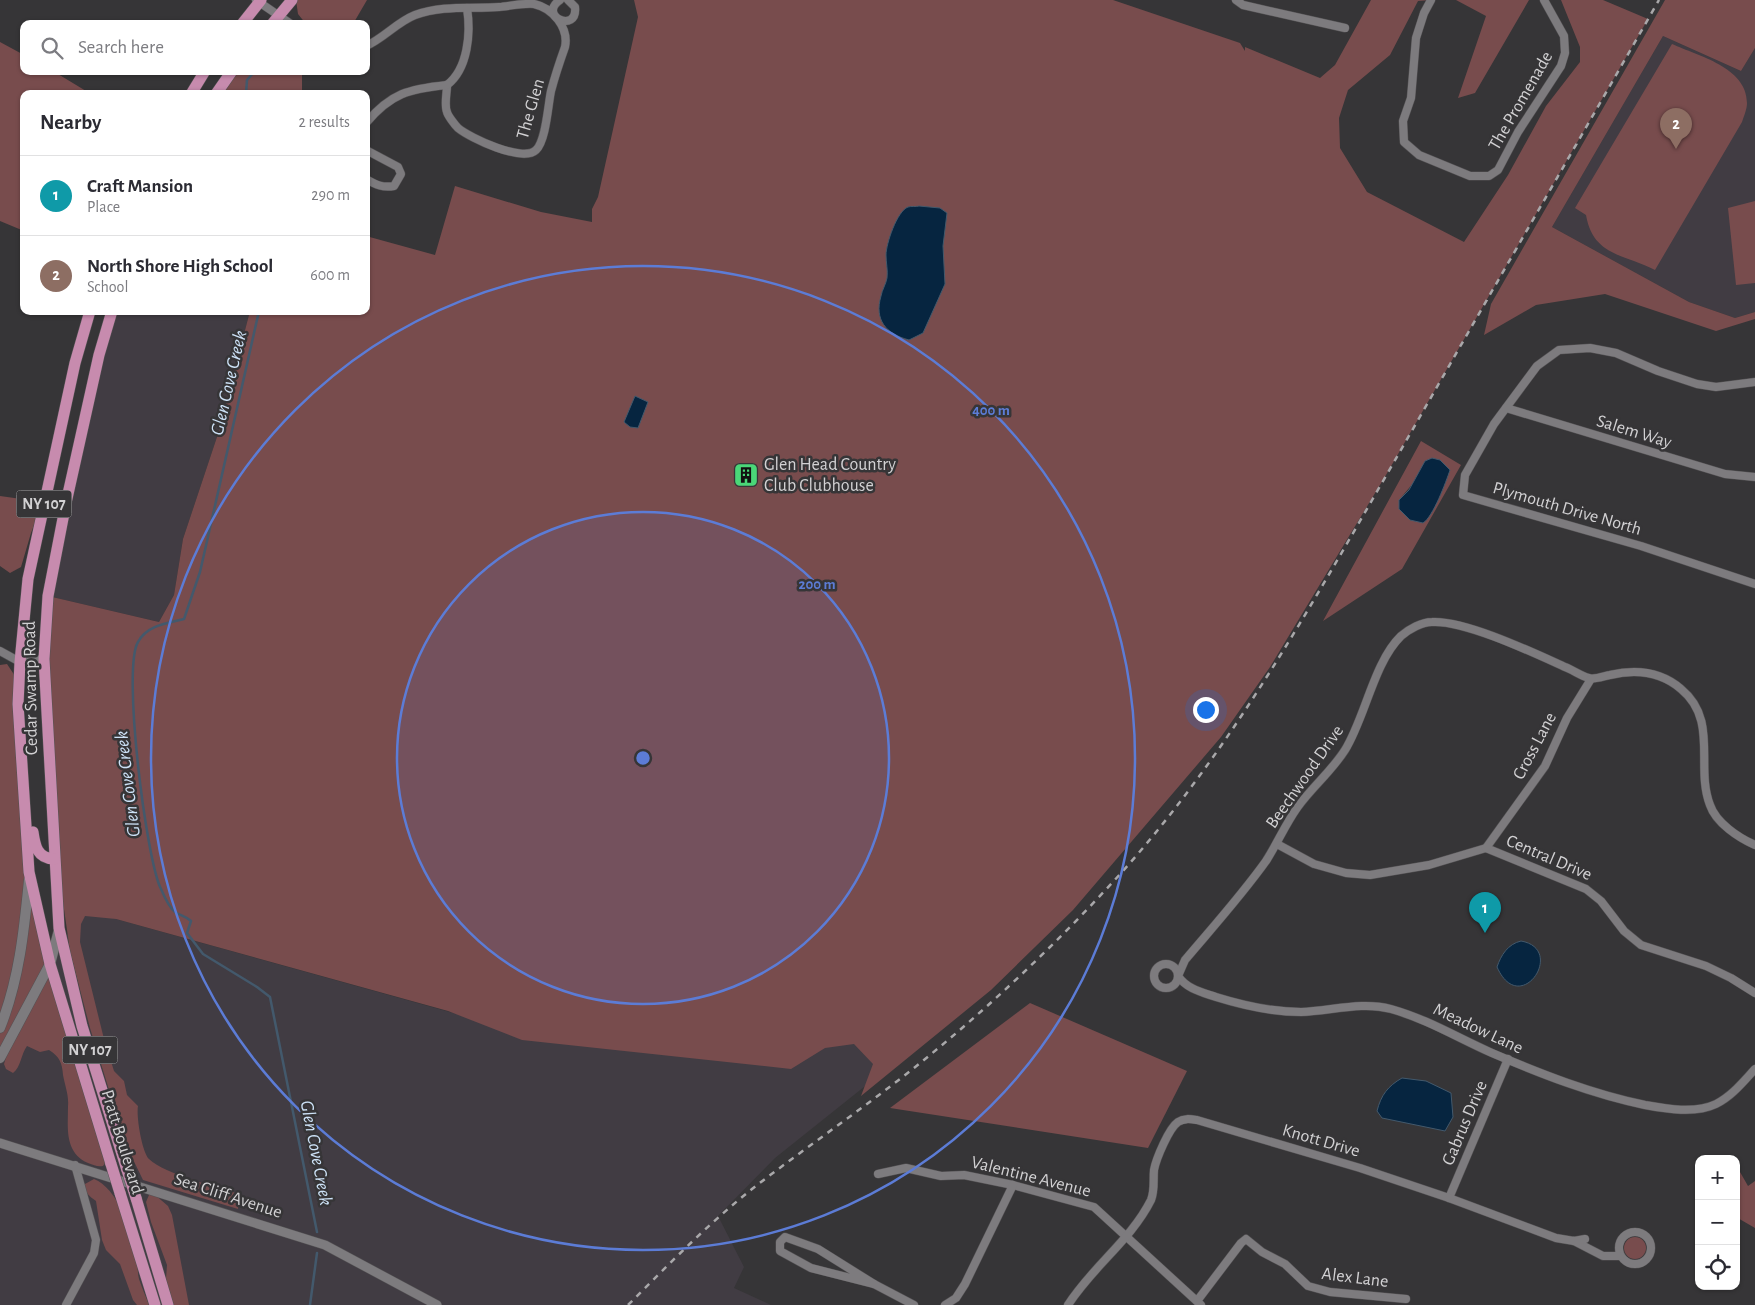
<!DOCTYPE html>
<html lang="en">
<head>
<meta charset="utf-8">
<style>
  body { margin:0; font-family:"Alegreya Sans",sans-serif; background:#f7f7f7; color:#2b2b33 }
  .controls { position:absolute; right:15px; bottom:15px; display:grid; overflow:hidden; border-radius:10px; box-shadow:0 1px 4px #0004 }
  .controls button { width:45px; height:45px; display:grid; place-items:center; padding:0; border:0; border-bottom:1px solid #e1e1e2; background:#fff; color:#2b2b33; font:25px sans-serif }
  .you { position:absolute; left:1205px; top:709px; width:18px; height:18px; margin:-12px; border:4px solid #fff; border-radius:50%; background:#1a73e8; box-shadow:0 0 0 8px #1a73e833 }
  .badge { display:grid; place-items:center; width:32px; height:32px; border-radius:50%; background:#397852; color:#fff; font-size:16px; font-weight:700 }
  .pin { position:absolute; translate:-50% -41px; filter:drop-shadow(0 1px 2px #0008) }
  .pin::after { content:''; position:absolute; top:26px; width:18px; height:15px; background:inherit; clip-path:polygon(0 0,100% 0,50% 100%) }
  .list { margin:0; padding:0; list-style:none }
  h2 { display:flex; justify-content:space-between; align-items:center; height:65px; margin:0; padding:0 20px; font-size:21px }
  h2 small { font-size:16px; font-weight:400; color:#7c7c81 }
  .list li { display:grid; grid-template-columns:32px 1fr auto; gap:15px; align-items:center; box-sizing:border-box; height:80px; padding:0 20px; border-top:1px solid #e1e1e2 }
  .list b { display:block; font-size:19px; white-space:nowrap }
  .list p { margin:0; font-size:16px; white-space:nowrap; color:#7c7c81 }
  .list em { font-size:16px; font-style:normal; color:#7c7c81 }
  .icon { flex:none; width:28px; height:28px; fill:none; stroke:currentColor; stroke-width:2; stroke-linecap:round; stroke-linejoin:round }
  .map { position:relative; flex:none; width:1755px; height:1305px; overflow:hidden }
  .search { position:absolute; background:#fff; box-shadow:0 1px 4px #0004; left:20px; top:20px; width:350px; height:55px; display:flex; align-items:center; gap:12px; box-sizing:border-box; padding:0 18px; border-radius:10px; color:#7c7c81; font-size:19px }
  .panel { position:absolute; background:#fff; box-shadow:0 1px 4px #0004; left:20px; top:90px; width:350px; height:225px; border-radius:10px }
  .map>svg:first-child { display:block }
</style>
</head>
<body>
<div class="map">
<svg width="1755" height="1305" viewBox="0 0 1755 1305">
  <rect width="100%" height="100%" fill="#363537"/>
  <g fill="#413c43">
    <path d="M1663 36 1741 71 1755 48V312L1735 318 1689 302 1552 227Z"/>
    <path d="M110 311H250L218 434 183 539 174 595 159 622 48 596Z"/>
    <path d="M80 909 500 1026 845 1005 904 1055 775 1158 718 1216 744 1267 734 1288 771 1305H0V1057L9 1050Z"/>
  </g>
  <g fill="#784c4d" fill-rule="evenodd">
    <path d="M296 0H367L353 24H306L298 14Z"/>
    <path d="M634 0H1113L1240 43 1245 51V47L1320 78 1335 65 1371 0H1432L1418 1 1390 55 1348 90 1339 118 1340 148 1367 192 1464 242 1508 175 1546 106 1580 62V47L1561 0H1603L1648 19 1386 475 1270 667 1221 737 1073 910 991 990 861 1096 873 1064 854 1044 825 1048 791 1069 522 1040 448 1011 116 919 85 916 81 924 80 942 104 1039 114 1071 124 1081 127 1095 138 1106C136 1116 142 1152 149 1159 166 1175 215 1186 239 1194L238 1209 143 1180 126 1145 90 1028 70 951 60 881 45 642 48 596 159 622 174 595 183 539 218 434 250 311H366V236L435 255 455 186 541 212 592 222V209L598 197 638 17Z"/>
    <path d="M1456 0H1529L1475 93 1458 98 1486 16Z"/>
    <path d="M1665 0H1755V48L1741 71 1663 36 1552 227 1689 302 1735 318 1755 312V319L1716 331 1605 294 1536 305 1484 335 1491 304Z"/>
    <path d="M0 42 24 55V71H53L86 91 84 94H24V231L0 221Z"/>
    <path d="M1672 44C1698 56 1747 67 1747 103 1747 109 1744 116 1742 122L1655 270C1624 254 1593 256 1586 215L1575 208Z"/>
    <path d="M237 71H302V94H220Z"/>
    <path d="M1755 201V283L1736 285 1728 208Z"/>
    <path d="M1421 441 1461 465 1402 569 1323 621ZM1446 481 1441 489 1399 500 1414 482Z"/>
    <path d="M0 496 43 502 31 533 21 567 10 573 0 566Z"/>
    <path d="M7 664 15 676 29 871 106 1162 103 1166C97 1167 94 1165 88 1163 64 1152 68 1128 68 1106 69 1095 65 1086 63 1075 62 1063 60 1057 49 1050L40 1052 27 1046C21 1054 21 1067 13 1073L6 1069 4 1064 8 1051 0 1057V665Z"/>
    <path d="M1030 1003 1187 1071 1148 1148 890 1108Z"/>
    <path d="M1736 1165 1748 1186 1755 1181V1228L1736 1217Z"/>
    <path d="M94 1179C117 1188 132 1230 136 1252 138 1261 137 1271 139 1279 142 1288 146 1297 149 1305H137L133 1300 120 1264 106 1250 102 1240 96 1201C89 1196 84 1192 85 1184Z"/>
    <path d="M154 1194 168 1206 172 1215 189 1305H172L166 1279 167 1265 151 1222 146 1202 149 1195Z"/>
    <circle cx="1635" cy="1248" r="11"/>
  </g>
  <g fill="#062540" stroke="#43596c">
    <path d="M919 206 940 208 947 213 943 246 945 284 923 333 909 340C886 334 874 320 881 296 882 290 886 284 887 278 888 270 886 263 886 255 886 244 897 211 908 207 911 206 916 207 919 206Z"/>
    <path d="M635 396 648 402 638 428 630 427 624 422Z"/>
    <path d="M1432 458 1440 460 1450 470C1446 482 1433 517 1423 523L1410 520 1399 509V500L1409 490 1425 461Z"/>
    <path d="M1521 941C1567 949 1520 1019 1497 967 1501 955 1508 944 1521 941Z"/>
    <path d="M1402 1078 1426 1081 1451 1093 1453 1117 1445 1131 1382 1118 1377 1111C1381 1095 1388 1086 1402 1078Z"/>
  </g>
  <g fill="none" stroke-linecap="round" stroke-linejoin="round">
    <g stroke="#43596c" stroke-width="2.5">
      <path d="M246 94 247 80 255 71"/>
      <path d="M259 311 200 572 184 619C168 623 147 625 138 642 122 668 146 859 161 889 164 896 170 908 175 912 181 916 186 916 191 921L187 933 203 954 257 987 270 997 317 1232"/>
      <path d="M310 1305 317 1253"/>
    </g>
    <defs>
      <g id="minor">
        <path d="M256 0 291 24"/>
        <path d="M560 0C537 16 578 34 575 7L568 0"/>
        <path d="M1236 0 1243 5 1345 28"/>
        <path d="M1431 0 1424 13 1416 38 1411 98 1403 121 1404 142 1419 155 1470 176H1489L1498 170 1518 132 1561 66 1565 53 1564 36 1544 0"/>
        <path d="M366 46C384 38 397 22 415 15 442 5 471 9 499 7 510 6 523 3 534 4 553 8 569 28 565 47 560 61 555 76 551 91 548 105 546 141 536 150 523 163 470 138 458 128 455 125 448 116 447 112 444 105 447 93 447 85"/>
        <path d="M447 85C468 69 471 33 467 8"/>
        <path d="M366 123C391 93 409 89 447 85"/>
        <path d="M366 150 398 167 401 174 394 186C383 188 376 185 366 179"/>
        <path d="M1755 382 1716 387 1697 384 1658 371 1616 353 1590 348 1559 350 1537 366 1494 424 1465 475 1463 495 1641 546 1755 584"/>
        <path d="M1506 408 1725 474 1755 477"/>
        <path d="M0 651 20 662 44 659"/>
        <path d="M1277 844 1314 864 1346 873 1370 875 1429 865 1486 848 1586 889 1601 901 1624 931 1641 945 1706 966 1731 978 1755 993"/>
        <path d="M1755 845C1739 838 1716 823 1710 805 1695 767 1719 720 1681 689 1660 671 1636 669 1610 675 1604 676 1595 680 1589 678 1581 676 1573 670 1565 667 1534 653 1465 620 1432 622 1422 622 1409 629 1401 636 1374 662 1365 718 1345 750 1331 772 1311 788 1297 808 1285 825 1277 844 1266 861 1241 896 1212 928 1185 960L1178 976C1187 989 1201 992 1216 997 1245 1006 1271 1012 1301 1012 1331 1011 1362 1001 1391 1009 1427 1019 1458 1038 1492 1053 1541 1074 1592 1094 1645 1105 1667 1109 1695 1114 1716 1104 1732 1096 1743 1082 1755 1069"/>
        <path d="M1486 848 1545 766 1567 718 1591 679"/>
        <circle cx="1166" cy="976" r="12"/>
        <path d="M878 1174 906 1168 941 1176 964 1175 1013 1185 1094 1207 1201 1305"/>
        <path d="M1449 1198 1508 1059"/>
        <circle cx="1635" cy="1248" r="16"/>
        <path d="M785 1237 818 1249 874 1284 811 1268 780 1251V1242Z"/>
        <path d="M1574 1241 1603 1256H1620"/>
        <path d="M874 1284 914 1305"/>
        <path d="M1197 1301 1241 1243 1246 1239 1262 1252 1285 1264 1308 1286 1330 1292 1406 1299"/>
        <path d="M66 1305 94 1253 96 1240 75 1165"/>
        <path d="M945 1305 956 1298 965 1284 1013 1185"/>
        <path d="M1068 1305C1092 1267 1131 1240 1151 1200 1155 1190 1153 1180 1154 1170 1156 1159 1169 1128 1178 1122 1184 1118 1190 1119 1197 1120L1360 1168 1449 1198 1556 1238 1574 1241 1585 1239"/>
      </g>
      <path id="tertiary" d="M0 1143 325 1245 437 1305"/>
      <g id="secondary">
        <path d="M0 1028C19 980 24 932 29 880"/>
        <path d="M0 1058 50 964 59 930"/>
      </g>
      <g id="primary">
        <path d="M242 24 261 0"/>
        <path d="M272 24 292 0"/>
        <path d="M191 94 205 71"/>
        <path d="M216 94 232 71"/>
        <path d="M90 311 75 363 28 579 20 662 18 704 29 872 50 964 111 1164"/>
        <path d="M112 311 99 355 66 503 48 596 44 659 59 928 82 1026 127 1170"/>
        <path d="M33 832C35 846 37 858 54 859"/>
        <path d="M120 1193 155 1305"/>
        <path d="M136 1198 168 1305"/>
      </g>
    </defs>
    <use href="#minor" stroke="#545254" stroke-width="9"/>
    <use href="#tertiary" stroke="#545254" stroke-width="10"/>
    <use href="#secondary" stroke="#545254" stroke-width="11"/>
    <use href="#primary" stroke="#545254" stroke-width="12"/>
    <use href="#minor" stroke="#7d7b7e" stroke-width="8"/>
    <use href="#tertiary" stroke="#7d7b7e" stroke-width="9"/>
    <use href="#secondary" stroke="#7d7b7e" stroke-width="10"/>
    <use href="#primary" stroke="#c78bae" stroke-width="11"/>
    <path stroke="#a9a8aa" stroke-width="2.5" stroke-dasharray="6 6" stroke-linecap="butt" d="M628 1305C668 1265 708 1224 752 1189 805 1148 861 1110 914 1068 985 1011 1051 949 1112 883 1227 758 1309 609 1394 462 1482 308 1571 154 1659 0"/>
    <defs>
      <g id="primary-bridge">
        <path d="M111 1164 120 1193"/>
        <path d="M127 1170 136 1198"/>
      </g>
    </defs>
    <use href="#primary-bridge" stroke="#545254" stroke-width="12" stroke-linecap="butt"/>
    <use href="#primary-bridge" stroke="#c78bae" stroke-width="11"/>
  </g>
  <circle cx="643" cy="758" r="246" fill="#5c7cd6" fill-opacity=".12"/>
  <g fill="none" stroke="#5c7cd6" stroke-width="2.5">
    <circle cx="643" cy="758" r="246"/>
    <circle cx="643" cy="758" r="492"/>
  </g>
  <defs>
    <symbol id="building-square" viewBox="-11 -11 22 22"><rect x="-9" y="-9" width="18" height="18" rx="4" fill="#4ad778" stroke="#363537"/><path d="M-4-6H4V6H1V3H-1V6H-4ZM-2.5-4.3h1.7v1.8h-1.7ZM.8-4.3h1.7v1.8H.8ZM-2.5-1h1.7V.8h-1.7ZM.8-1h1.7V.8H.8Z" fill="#111"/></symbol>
  </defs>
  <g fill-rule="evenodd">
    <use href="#building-square" x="732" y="461" width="28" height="28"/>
  </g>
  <g text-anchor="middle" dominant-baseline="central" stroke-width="5" stroke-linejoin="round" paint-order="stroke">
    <g fill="#363537" stroke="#a3a2a4" stroke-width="1">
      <rect x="16.5" y="490.5" width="55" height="27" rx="4"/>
      <rect x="62.5" y="1036.5" width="55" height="27" rx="4"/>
    </g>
    <g font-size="16" font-weight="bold" fill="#d2d1d3">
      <text x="44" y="504">NY 107</text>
      <text x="90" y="1050">NY 107</text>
    </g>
    <g font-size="18" fill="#d2d1d3" stroke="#363537">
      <text transform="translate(1521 101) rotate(-60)">The Promenade</text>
      <text transform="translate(531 109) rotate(-74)">The Glen</text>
      <text transform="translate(1634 432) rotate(17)">Salem Way</text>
      <text transform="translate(1567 509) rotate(16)">Plymouth Drive North</text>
      <text transform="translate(31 688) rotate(-91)">Cedar Swamp Road</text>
      <text transform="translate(1535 746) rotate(-62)">Cross Lane</text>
      <text transform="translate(1305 777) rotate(-55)">Beechwood Drive</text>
      <text transform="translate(1549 858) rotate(23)">Central Drive</text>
      <text transform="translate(1478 1029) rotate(25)">Meadow Lane</text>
      <text transform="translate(1465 1123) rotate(-67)">Gabrus Drive</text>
      <text transform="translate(1321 1141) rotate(16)">Knott Drive</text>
      <text transform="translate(122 1142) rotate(73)">Pratt Boulevard</text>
      <text transform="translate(1031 1177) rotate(14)">Valentine Avenue</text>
      <text transform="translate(228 1196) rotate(18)">Sea Cliff Avenue</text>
      <text transform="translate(1355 1278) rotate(7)">Alex Lane</text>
    </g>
    <g font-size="18" fill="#d2d1d3" stroke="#363537" text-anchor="start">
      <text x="764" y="465">Glen Head Country<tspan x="764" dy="21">Club Clubhouse</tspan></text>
    </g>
    <g font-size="19" font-style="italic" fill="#cde2f7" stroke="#363537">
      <text transform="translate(229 383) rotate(-77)">Glen Cove Creek</text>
      <text transform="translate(128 784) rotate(-97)">Glen Cove Creek</text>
      <text transform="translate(316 1153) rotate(79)">Glen Cove Creek</text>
    </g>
  </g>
  <circle cx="643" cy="758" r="8" fill="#5c7cd6" stroke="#363537" stroke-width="2.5"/>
  <g font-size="15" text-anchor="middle" font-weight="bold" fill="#5c7cd6" stroke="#363537" stroke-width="5" stroke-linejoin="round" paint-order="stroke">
    <text x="991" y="415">400 m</text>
    <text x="817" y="589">200 m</text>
  </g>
</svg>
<div class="controls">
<button>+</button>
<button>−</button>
<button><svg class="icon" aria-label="locate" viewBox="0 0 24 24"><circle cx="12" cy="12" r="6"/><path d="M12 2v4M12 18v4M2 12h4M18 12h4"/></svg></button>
</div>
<div class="you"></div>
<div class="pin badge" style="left:1485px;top:933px;background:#0f9aa8">1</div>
<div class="pin badge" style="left:1676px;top:149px;background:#8d6e63">2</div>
<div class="search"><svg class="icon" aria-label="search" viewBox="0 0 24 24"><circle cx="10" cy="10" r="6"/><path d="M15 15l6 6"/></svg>Search here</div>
<section class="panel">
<h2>Nearby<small>2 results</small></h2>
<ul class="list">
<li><span class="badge" style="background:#0f9aa8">1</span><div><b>Craft Mansion</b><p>Place</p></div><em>290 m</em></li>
<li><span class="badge" style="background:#8d6e63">2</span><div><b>North Shore High School</b><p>School</p></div><em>600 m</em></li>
</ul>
</section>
</div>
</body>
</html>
